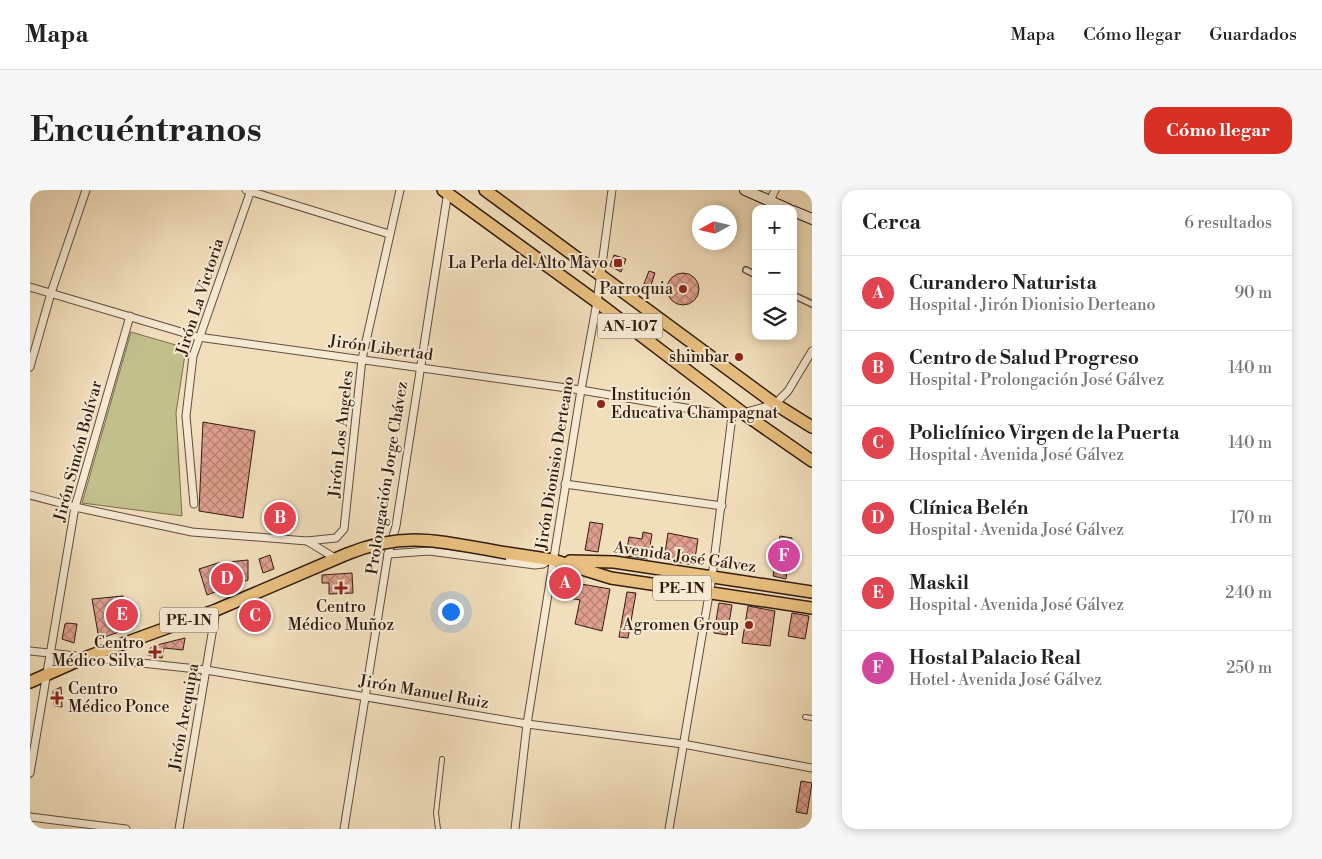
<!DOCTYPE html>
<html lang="es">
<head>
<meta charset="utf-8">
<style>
  body { margin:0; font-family:"Libre Bodoni",serif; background:#f6f6f6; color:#222 }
  .controls { position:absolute; right:15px; top:15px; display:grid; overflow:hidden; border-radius:10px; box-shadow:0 2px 8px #0003 }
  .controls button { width:45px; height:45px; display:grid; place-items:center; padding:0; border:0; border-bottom:1px solid #e0e0e0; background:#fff; color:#222; font:25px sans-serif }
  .compass { position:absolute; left:662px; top:15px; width:45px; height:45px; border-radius:50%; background:#fff; box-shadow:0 2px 8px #0003; rotate:262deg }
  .you { position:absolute; left:420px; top:421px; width:18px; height:18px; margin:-12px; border:4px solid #fff; border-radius:50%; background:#1a73e8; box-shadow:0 0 0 8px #1a73e833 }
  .badge { display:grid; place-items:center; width:32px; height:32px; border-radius:50%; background:#d93025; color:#fff; font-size:16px; font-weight:700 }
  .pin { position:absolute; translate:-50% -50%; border:2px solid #fff; box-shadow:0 1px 5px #0006 }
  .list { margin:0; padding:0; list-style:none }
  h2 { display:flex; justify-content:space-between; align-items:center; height:65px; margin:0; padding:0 20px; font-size:21px }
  h2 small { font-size:16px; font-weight:400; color:#767676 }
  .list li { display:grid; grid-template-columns:32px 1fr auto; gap:15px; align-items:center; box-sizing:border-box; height:75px; padding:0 20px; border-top:1px solid #e0e0e0 }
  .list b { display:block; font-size:19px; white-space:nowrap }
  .list p { margin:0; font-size:16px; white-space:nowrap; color:#767676 }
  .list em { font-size:16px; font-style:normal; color:#767676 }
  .icon { flex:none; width:28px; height:28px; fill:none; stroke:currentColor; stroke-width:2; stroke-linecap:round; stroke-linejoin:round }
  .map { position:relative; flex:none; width:782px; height:639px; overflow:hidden; border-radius:15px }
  header { display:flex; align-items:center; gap:30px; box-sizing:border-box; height:70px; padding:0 25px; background:#fff; border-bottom:1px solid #e0e0e0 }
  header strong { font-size:24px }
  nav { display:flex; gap:28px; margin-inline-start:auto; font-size:18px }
  .intro { display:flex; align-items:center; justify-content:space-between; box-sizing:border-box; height:120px; padding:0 30px }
  h1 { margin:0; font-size:35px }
  .button { padding:12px 22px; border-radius:15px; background:#d93025; color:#fff; font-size:18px; font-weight:700 }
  main { display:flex; gap:30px; padding:0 30px }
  aside { flex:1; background:#fff; border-radius:15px; box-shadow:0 2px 8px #0003 }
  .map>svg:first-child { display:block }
</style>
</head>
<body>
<header>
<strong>Mapa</strong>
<nav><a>Mapa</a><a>Cómo llegar</a><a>Guardados</a></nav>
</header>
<div class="intro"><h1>Encuéntranos</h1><a class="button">Cómo llegar</a></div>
<main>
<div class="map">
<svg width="782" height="639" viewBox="0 0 782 639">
  <defs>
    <pattern id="building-cross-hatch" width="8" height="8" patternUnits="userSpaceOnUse" patternTransform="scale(1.25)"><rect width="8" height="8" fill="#e09f8f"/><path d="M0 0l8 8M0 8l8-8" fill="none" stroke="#b68173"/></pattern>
  </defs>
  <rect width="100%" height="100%" fill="#f1debb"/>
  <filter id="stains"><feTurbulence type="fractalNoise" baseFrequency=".004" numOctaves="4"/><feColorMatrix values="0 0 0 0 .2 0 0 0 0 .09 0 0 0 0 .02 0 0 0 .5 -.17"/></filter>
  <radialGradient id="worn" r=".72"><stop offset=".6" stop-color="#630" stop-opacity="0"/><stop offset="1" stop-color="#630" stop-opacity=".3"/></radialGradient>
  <path fill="#c2bf8b" stroke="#7a6e4e" d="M101 142 156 158 146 223 152 326 52 313Z"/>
  <g fill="url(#building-cross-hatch)" stroke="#311c12">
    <path d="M584 65 596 69 591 82 580 76Z"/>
    <path d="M619 81 625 83 618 104 612 99Z"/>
    <circle cx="653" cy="99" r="16"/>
    <path d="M173 232 225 241 213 328 169 321Z"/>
    <path d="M560 332 573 334 568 362 555 360Z"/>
    <path d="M613 342 622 344 618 369 596 366 599 347 612 349Z"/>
    <path d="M638 343 668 349 664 375 634 370Z"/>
    <path d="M750 346 762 348 756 389 743 386Z"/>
    <path d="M240 365 244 379 233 383 229 369Z"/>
    <path d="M218 370V390L177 405 169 379 188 373Z"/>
    <path d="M322 383 323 403 299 404V393H292V385Z"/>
    <path d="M534 391 580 399 572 441 545 434 550 410 528 406 530 393Z"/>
    <path d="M597 402 606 403 598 448 589 447Z"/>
    <path d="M93 406 94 412 103 411 106 436 69 449 62 409Z"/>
    <path d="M689 413 702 415 697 445 684 443Z"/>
    <path d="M232 415 229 436 218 434 220 418Z"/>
    <path d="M718 416 745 421 740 456 712 453Z"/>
    <path d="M762 423 779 426 775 449 758 446Z"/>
    <path d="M37 433 47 434 44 453 32 449 35 434Z"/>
    <path d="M155 448 153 460 134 458 132 468 117 465 118 460 123 456Z"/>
    <path d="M31 497 32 517 24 516 23 501Z"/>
    <path d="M771 591 782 593 777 624 766 622Z"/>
  </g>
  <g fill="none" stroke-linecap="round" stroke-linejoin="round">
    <defs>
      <g id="service">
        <path d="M775 527 782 528"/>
        <path d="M408 639 406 623 412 569"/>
      </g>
      <g id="pedestrian">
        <path d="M716 80 726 85"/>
        <path d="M763 105 782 114"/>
      </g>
      <g id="minor">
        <path d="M216 0 359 44"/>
        <path d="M740 11 745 0"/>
        <path d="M0 97 168 147 551 200 702 226 745 214 758 201 782 161"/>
        <path d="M0 177 21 103 56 0"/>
        <path d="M535 294 692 316"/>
        <path d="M0 305 45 317 162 342 277 351 306 348 314 339 332 169 370 0"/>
        <path d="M164 314 156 226 163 166 221 0"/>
        <path d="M277 351 305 368"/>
        <path d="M358 364 399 361 505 375 513 374 519 370"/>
        <path d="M0 461 176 480 497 534 653 554 782 578"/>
        <path d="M0 583 45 317 100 126"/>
        <path d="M0 627 96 639"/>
        <path d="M149 639 186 420"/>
        <path d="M314 639 358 364 366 336 418 1"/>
        <path d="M485 639 497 534 551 200 567 112 582 0"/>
        <path d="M639 639 682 387 702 226"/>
      </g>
      <g id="secondary">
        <path d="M715 0 758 19"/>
        <path d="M763 21 782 29"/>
      </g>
      <g id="primary">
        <path d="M413 0 567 112 713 223 782 271"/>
        <path d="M455 0 745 214 782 237"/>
      </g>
      <g id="trunk">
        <path d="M477 363 523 370 581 388 782 418"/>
        <path d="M540 371 584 372 782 402"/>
        <path d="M0 492 54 468 186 420 317 364"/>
      </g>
    </defs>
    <use href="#service" stroke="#614c3c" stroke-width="6"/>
    <use href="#pedestrian" stroke="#614c3c" stroke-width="8"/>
    <use href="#minor" stroke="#614c3c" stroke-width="9"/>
    <use href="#secondary" stroke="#311c12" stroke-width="12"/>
    <use href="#primary" stroke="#311c12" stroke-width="14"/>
    <use href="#trunk" stroke="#311c12" stroke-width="14"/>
    <use href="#service" stroke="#f6ead3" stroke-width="4"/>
    <use href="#pedestrian" stroke="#f6ead3" stroke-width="5"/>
    <use href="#minor" stroke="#f6ead3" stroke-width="7"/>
    <use href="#secondary" stroke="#f6ead3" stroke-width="10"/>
    <use href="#primary" stroke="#e8bf7e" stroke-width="11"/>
    <use href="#trunk" stroke="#e8bf7e" stroke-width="11"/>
    <defs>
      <path id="trunk-bridge" d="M317 364C378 339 415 353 477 363"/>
    </defs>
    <use href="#trunk-bridge" stroke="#311c12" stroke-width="14" stroke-linecap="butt"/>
    <use href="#trunk-bridge" stroke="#e8bf7e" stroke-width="11"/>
  </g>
  <g fill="#8f2418" stroke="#f6ead3" stroke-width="2">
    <rect x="583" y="68" width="10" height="10" rx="2.5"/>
    <circle cx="653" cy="99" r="5"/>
    <circle cx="709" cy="167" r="5"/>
    <circle cx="571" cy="214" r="5"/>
    <path d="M308.5 390.5h5v5h5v5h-5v5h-5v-5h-5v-5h5z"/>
    <circle cx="719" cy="435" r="5"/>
    <path d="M122.5 454.5h5v5h5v5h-5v5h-5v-5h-5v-5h5z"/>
    <path d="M24.5 500.5h5v5h5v5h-5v5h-5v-5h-5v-5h5z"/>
  </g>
  <g text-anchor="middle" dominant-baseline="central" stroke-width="4" stroke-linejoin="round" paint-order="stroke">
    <g fill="#f6ead3" stroke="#6c5a4c" stroke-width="1">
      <rect x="567.5" y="123.5" width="65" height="25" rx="4"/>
      <rect x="623" y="385.5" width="58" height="25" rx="4"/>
      <rect x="130" y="417.5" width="58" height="25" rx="4"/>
    </g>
    <g font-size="15" font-weight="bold" fill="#311c12">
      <text x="600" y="136">AN-107</text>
      <text x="652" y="398">PE-1N</text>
      <text x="159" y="430">PE-1N</text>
    </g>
    <g font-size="16" fill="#311c12" stroke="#f6ead3" text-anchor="end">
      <text x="578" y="73">La Perla del Alto Mayo</text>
      <text x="643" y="99">Parroquia</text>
      <text x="699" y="167">shimbar</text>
      <text x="581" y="205" text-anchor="start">Institución<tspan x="581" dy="18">Educativa Champagnat</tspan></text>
      <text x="311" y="417" text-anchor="middle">Centro<tspan x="311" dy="18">Médico Muñoz</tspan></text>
      <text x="709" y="435">Agromen Group</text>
      <text x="114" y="453">Centro<tspan x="114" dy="18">Médico Silva</tspan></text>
      <text x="38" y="499" text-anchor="start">Centro<tspan x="38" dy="18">Médico Ponce</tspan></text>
    </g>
    <g font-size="16" fill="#311c12" stroke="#f6ead3">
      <text transform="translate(170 107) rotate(-72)">Jirón La Victoria</text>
      <text transform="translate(351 158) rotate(8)">Jirón Libertad</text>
      <text transform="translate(311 244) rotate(-84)">Jirón Los Angeles</text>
      <text transform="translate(48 261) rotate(-75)">Jirón Simón Bolívar</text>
      <text transform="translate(525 273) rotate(-81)">Jirón Dionisio Derteano</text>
      <text transform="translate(357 288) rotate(-81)">Prolongación Jorge Chávez</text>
      <text transform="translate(655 367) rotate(8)">Avenida José Gálvez</text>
      <text transform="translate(394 502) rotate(10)">Jirón Manuel Ruiz</text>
      <text transform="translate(154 527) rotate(-80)">Jirón Arequipa</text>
    </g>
  </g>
  <rect width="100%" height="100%" filter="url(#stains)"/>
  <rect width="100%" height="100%" fill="url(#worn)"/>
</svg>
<div class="controls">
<button>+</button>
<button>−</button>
<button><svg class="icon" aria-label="layers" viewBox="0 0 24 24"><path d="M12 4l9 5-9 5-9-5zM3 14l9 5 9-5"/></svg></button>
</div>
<svg class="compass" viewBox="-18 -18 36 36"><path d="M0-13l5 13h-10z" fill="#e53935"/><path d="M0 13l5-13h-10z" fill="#767676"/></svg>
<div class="you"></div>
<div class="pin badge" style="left:535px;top:393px;background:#e0444e">A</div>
<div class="pin badge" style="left:250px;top:328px;background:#e0444e">B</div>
<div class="pin badge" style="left:225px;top:426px;background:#e0444e">C</div>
<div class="pin badge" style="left:197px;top:389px;background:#e0444e">D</div>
<div class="pin badge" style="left:92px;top:425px;background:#e0444e">E</div>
<div class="pin badge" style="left:754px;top:366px;background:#d1479c">F</div>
</div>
<aside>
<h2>Cerca<small>6 resultados</small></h2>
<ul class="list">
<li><span class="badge" style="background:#e0444e">A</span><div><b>Curandero Naturista</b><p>Hospital · Jirón Dionisio Derteano</p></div><em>90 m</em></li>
<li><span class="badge" style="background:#e0444e">B</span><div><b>Centro de Salud Progreso</b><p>Hospital · Prolongación José Gálvez</p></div><em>140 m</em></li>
<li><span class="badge" style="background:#e0444e">C</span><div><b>Policlínico Virgen de la Puerta</b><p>Hospital · Avenida José Gálvez</p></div><em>140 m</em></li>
<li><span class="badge" style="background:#e0444e">D</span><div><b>Clínica Belén</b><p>Hospital · Avenida José Gálvez</p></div><em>170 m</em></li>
<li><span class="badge" style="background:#e0444e">E</span><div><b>Maskil</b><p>Hospital · Avenida José Gálvez</p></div><em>240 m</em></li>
<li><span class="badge" style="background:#d1479c">F</span><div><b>Hostal Palacio Real</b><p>Hotel · Avenida José Gálvez</p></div><em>250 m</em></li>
</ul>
</aside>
</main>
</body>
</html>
